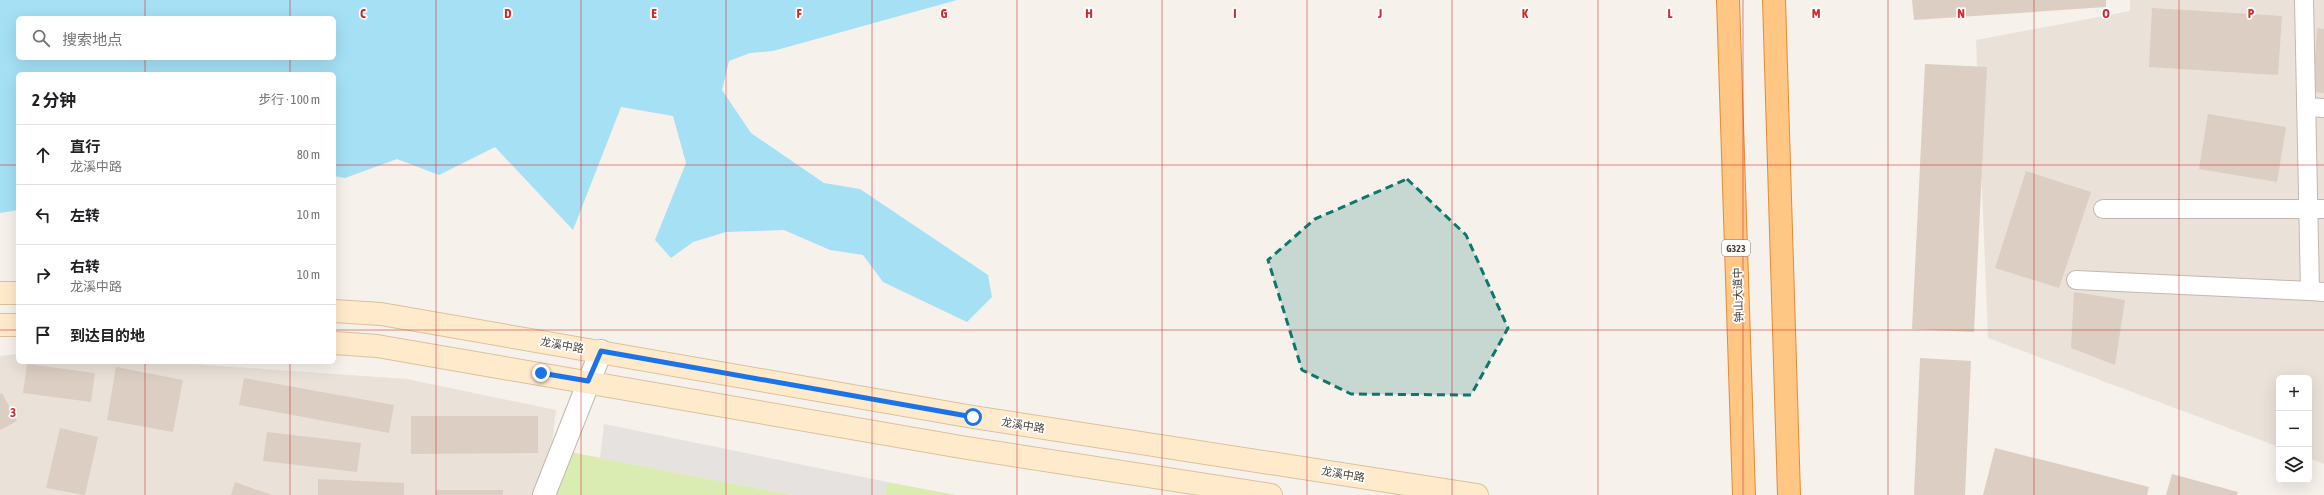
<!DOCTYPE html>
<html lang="zh">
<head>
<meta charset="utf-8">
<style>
  body { margin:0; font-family:"Asap Condensed","Noto Sans SC",sans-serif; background:#f2f2f2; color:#202124 }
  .controls { position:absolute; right:12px; bottom:12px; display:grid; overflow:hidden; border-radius:6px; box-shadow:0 4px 16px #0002 }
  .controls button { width:36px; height:36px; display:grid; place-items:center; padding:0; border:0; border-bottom:1px solid #e0e0e0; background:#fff; color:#202124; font:20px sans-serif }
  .stop { position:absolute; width:12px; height:12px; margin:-9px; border:3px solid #1a73e8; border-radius:50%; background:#fff }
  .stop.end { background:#1a73e8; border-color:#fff; box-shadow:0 1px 4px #0008 }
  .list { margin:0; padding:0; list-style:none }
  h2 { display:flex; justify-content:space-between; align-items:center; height:52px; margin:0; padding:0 16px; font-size:17px }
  h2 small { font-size:13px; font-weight:400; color:#757577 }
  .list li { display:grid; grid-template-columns:26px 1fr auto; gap:12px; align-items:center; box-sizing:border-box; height:60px; padding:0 16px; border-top:1px solid #e0e0e0 }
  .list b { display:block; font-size:15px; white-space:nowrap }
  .list p { margin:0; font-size:13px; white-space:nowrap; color:#757577 }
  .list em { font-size:13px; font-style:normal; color:#757577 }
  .icon { flex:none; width:22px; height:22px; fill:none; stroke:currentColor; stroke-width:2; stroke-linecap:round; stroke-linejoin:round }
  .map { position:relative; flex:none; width:2324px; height:495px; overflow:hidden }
  .search { position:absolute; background:#fff; box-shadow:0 4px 16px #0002; left:16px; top:16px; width:320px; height:44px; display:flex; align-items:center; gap:10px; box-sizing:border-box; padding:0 14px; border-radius:6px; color:#757577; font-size:15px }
  .panel { position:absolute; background:#fff; box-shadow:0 4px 16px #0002; left:16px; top:72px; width:320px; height:292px; border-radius:6px }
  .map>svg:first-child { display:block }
</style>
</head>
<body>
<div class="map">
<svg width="2324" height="495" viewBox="0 0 2324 495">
  <rect width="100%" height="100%" fill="#f6f1eb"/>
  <g fill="#eae2d9">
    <path d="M2130 0H2324V464L2309 458V378H2279V447L1988 338 1976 40 2130 11Z"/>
    <path d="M18 354V362H163L407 379 556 410 546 495H0V356Z"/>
  </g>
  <g fill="#dbecb2">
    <path d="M552 443 575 453 793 495H546Z"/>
    <path d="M887 482 956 495H885Z"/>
  </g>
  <path fill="#e5e2df" d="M604 424 887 482 885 495H793L600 458Z"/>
  <path fill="#a5e0f5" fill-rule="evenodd" d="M0 0H957L773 51 750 53 729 61 722 90 751 133 824 183 860 189 988 275 992 297 967 322 883 282 863 255 830 250 784 230 726 232 693 242 671 258 655 240 686 163 673 116 621 107 573 230 495 147 439 175 397 159 345 178 334 176V74H18V210L0 213ZM18 18H334V58H18Z"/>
  <g fill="#dccec2">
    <path d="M1912 0H2106V7L1914 20Z"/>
    <path d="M2152 8 2282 16 2278 75 2149 67Z"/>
    <path d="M2317 28 2324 29V93L2313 92Z"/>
    <path d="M1925 64 1987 67 1974 332 1912 329Z"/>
    <path d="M2208 114 2286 127 2277 182 2199 169Z"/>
    <path d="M2026 171 2091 192 2059 288 1995 268Z"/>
    <path d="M2074 292 2125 300 2115 365 2071 348Z"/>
    <path d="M1920 358 1971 361 1965 495H1914Z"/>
    <path d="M27 364 95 373 91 402 23 393Z"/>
    <path d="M116 367 183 380 173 432 107 420Z"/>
    <path d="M244 378 394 405 389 433 239 405Z"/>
    <path d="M2 393 17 421 0 430V394Z"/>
    <path d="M411 416H538V453L411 454Z"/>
    <path d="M60 428 98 437 85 495 46 488Z"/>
    <path d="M267 432 361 443 357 472 263 461Z"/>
    <path d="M1995 448 2149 487 2147 495H1983Z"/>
    <path d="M2172 474 2238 492 2237 495H2166Z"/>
    <path d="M318 479 404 483V495H318Z"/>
    <path d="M235 482 272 495H231Z"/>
    <rect x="436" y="490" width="67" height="5"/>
  </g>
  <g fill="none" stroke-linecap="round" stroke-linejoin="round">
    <defs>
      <g id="service">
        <path d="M2304 0 2310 291 2324 292"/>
        <path d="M2306 107 2324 108"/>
        <path d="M2103 209H2324"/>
        <path d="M2076 280 2310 291"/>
      </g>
      <path id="minor" d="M544 495 601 351"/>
      <g id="secondary">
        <path d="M0 293H18"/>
        <path d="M334 311 381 314 973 417 1477 495"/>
        <path d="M0 325H18"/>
        <path d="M334 343 377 346 967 448 1271 495"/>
      </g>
      <g id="trunk">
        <path d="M1728 0 1744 495"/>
        <path d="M1774 0 1789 495"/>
      </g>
    </defs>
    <use href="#service" stroke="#c3b7ad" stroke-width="20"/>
    <use href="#minor" stroke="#c3b7ad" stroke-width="24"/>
    <use href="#secondary" stroke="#dbc19b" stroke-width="24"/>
    <use href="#trunk" stroke="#e78a34" stroke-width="24"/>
    <use href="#service" stroke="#fff" stroke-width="18"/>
    <use href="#minor" stroke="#fff" stroke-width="22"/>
    <use href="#secondary" stroke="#ffebcc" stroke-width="22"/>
    <use href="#trunk" stroke="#ffc684" stroke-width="22"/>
  </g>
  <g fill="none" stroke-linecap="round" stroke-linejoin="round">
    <path stroke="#1a73e8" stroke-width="5" d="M541 373 588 381 601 351 973 417"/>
  </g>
  <path fill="#0f766e" fill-opacity="0.2" stroke="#0f766e" stroke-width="3" stroke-dasharray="8 5" stroke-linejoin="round" d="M1407 179 1466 235 1508 328 1471 395 1351 394 1302 370 1268 260 1315 219Z"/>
  <path fill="none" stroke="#d62828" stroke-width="1" stroke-opacity="0.55" d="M145 0V18M290 0V18M436 0V495M581 0V495M726 0V495M872 0V495M1017 0V495M1162 0V495M1307 0V495M1452 0V495M1598 0V495M1743 0V495M1888 0V495M2034 0V495M2179 0V495M145 58V74M290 58V74M0 165H18M334 165H2324M0 330H18M334 330H2324M145 362V495M290 362V495"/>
  <g text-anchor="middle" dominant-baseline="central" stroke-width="3.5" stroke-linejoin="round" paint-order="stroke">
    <rect fill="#fff" stroke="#817a74" stroke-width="1" x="1722" y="240" width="28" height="16" rx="3"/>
    <g font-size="10" font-weight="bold" fill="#4b4138">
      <text x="1736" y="248">G323</text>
    </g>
    <g font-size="11" fill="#4b4138" stroke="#fff">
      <text transform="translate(1738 295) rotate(-92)">钟山大道中</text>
      <text transform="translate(562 345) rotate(10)">龙溪中路</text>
      <text transform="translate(1023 425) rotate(9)">龙溪中路</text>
      <text transform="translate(1343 474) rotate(9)">龙溪中路</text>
    </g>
  </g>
  <g font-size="13" text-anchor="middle" font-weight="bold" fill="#d62828" stroke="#fff" stroke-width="3.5" stroke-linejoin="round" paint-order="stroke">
    <text x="363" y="18">C</text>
    <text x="508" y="18">D</text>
    <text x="654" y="18">E</text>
    <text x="799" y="18">F</text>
    <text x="944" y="18">G</text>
    <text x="1089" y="18">H</text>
    <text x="1235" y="18">I</text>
    <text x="1380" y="18">J</text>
    <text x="1525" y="18">K</text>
    <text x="1670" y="18">L</text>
    <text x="1816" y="18">M</text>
    <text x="1961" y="18">N</text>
    <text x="2106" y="18">O</text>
    <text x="2251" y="18">P</text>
    <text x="13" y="417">3</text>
  </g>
</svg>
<div class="controls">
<button>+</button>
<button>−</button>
<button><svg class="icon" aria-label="layers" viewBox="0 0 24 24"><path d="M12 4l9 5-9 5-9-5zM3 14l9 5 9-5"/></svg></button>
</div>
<div class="stop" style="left:973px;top:417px"></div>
<div class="stop end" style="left:541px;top:373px"></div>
<div class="search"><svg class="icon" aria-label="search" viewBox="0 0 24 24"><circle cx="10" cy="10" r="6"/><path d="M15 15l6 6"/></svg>搜索地点</div>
<section class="panel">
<h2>2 分钟<small>步行 · 100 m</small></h2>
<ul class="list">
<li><svg class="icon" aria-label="ahead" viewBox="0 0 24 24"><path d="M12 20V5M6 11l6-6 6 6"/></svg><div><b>直行</b><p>龙溪中路</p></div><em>80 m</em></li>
<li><svg class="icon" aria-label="left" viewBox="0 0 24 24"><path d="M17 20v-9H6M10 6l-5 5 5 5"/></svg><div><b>左转</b></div><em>10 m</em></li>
<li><svg class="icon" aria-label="right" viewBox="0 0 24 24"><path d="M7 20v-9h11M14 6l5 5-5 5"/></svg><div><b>右转</b><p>龙溪中路</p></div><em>10 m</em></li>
<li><svg class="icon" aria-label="arrive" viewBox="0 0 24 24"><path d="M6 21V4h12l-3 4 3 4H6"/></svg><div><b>到达目的地</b></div></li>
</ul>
</section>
</div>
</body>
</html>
